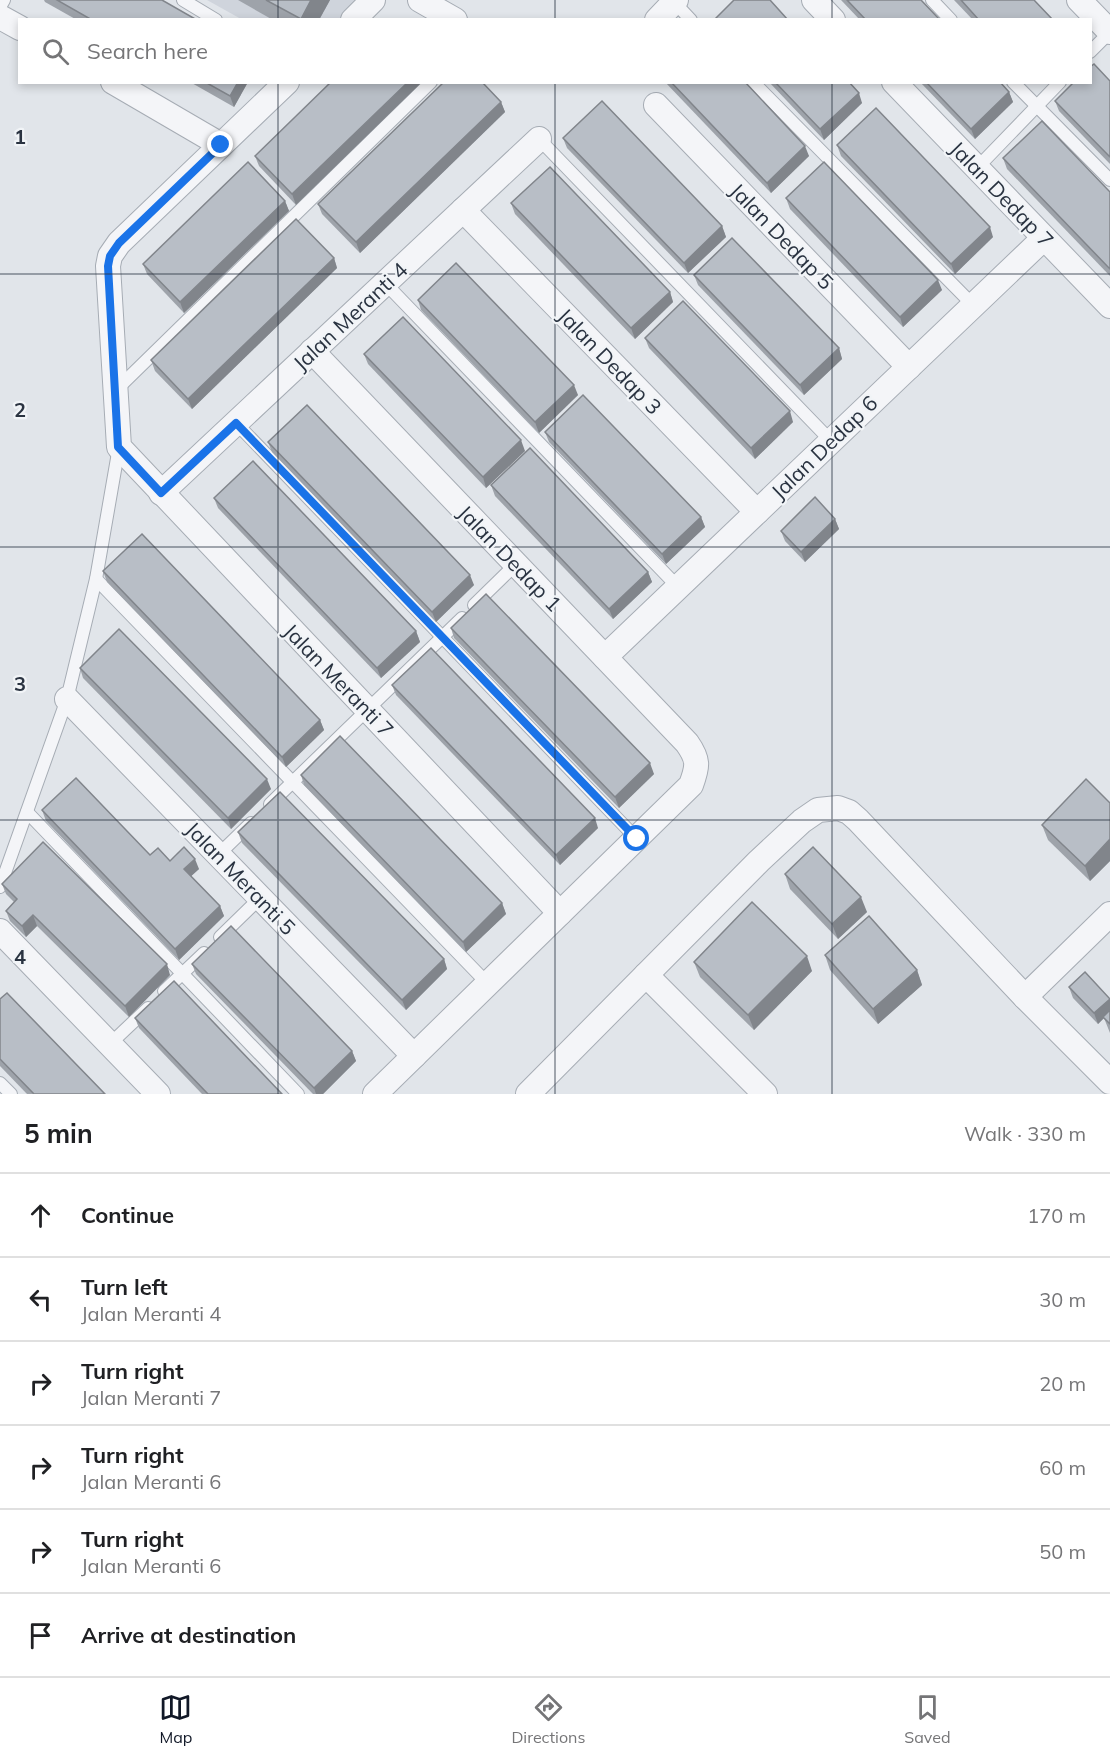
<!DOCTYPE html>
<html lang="en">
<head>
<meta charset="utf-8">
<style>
  body { margin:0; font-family:Mulish,sans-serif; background:#f2f2f2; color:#202124 }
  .stop { position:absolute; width:18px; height:18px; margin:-14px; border:4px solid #1a73e8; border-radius:50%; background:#fff }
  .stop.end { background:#1a73e8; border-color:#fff; box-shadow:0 2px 6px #0008 }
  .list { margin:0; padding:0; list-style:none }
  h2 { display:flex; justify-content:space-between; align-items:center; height:78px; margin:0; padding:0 24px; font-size:26px }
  h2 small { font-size:20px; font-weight:400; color:#757577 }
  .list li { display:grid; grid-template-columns:39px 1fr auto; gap:18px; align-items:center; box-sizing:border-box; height:84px; padding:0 24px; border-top:2px solid #e0e0e0 }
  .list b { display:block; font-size:22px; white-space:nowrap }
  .list p { margin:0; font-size:20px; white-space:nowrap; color:#757577 }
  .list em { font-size:20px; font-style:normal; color:#757577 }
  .icon { flex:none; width:33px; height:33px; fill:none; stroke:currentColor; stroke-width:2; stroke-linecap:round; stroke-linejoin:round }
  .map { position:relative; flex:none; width:1110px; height:1094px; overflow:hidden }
  .search { position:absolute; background:#fff; box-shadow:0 3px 9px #0003; left:18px; right:18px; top:18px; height:66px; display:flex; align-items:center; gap:15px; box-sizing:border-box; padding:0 21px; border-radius:0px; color:#757577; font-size:22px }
  .sheet { height:582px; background:#fff }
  nav { display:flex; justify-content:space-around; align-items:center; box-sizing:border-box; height:84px; border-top:2px solid #e0e0e0; background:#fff; font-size:16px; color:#757577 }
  nav a { display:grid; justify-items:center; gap:3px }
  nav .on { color:#111827 }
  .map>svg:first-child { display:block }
</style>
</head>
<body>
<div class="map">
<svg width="1110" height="1094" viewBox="0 0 1110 1094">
  <rect width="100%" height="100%" fill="#e1e5ea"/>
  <path fill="#cfd4dc" d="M207 0H366L346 20 241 19Z"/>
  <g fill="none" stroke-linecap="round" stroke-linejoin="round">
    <defs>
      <g id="lane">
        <path d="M183 0 216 20"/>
        <path d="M932 0 951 20"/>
        <path d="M674 2 691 20"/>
        <path d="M0 7 4 0"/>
        <path d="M1090 52 1110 32"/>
        <path d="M753 82 973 305"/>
        <path d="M1013 82 1110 180"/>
        <path d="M539 139 831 441"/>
        <path d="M977 168 1060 82"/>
        <path d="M385 283 678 587"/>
        <path d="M116 390 431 82"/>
        <path d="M236 423 637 839"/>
        <path d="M96 579 488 984"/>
        <path d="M474 605 516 564"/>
        <path d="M270 804 462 618"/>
        <path d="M27 812 298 1094"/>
        <path d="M218 855 251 823"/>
        <path d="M0 887 67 699 96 579 119 447"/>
        <path d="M220 937 260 898"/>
        <path d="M164 991 204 953"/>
        <path d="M110 1044 148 1008"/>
        <path d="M0 1083 11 1094"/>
      </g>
      <g id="street">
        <path d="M420 0 455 20"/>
        <path d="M814 0 833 20"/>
        <path d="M1079 0 1110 32"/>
        <path d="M0 17 20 28"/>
        <path d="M353 20 373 0"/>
        <path d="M657 20 676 0"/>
        <path d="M113 82 221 145"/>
        <path d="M287 82 119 243 110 256 108 266 119 447 560 913"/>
        <path d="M894 82 1110 306"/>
        <path d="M656 105 909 367"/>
        <path d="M463 210 757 512"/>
        <path d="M312 351 687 743C699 760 698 766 691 785L375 1094"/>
        <path d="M161 493 539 139"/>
        <path d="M605 657 1044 238"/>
        <path d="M67 699 414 1056"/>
        <path d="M0 931 158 1094"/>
        <path d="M646 975 765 1094"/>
        <path d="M1025 997 1110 914"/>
        <path d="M528 1094 759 861 802 821 818 810 838 808 849 812 858 820 1025 997 1110 1082"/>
      </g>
    </defs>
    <use href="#lane" stroke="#a6acb4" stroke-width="14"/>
    <use href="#street" stroke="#a6acb4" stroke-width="26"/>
    <use href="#lane" stroke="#f4f5f8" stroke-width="12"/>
    <use href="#street" stroke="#f4f5f8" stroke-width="24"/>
  </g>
  <g fill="#9ea3aa">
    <path d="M44 0H162L197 20H77L45 2Z"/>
    <path d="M238 0H330L319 20H273Z"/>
    <path d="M841 0H921L940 20H860Z"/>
    <path d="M954 0H1034L1053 20H973Z"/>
    <path d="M1110 81V164L1059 111 1055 101Z"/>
    <path d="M190 82H248L234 107Z"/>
    <path d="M331 82 296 205 259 166 255 156Z"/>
    <path d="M665 82H745L809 156 771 193Z"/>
    <path d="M769 82H849L862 103 824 140Z"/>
    <path d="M920 82H1000L1009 92 1013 102 975 139Z"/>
    <path d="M501 102 505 112 360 253 322 214 318 204Z"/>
    <path d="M563 138 722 226 726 237 688 273 567 148Z"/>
    <path d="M837 145 993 237 955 274 841 156Z"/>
    <path d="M1003 158 1110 192V276L1007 169Z"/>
    <path d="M786 198 942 290 903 327 790 209Z"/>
    <path d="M285 201 289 211 184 313 147 274 143 264Z"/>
    <path d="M511 203 670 292 673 302 635 339 515 214Z"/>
    <path d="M334 258 337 268 192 409 155 371 151 360Z"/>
    <path d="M694 275 839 348 842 359 804 395 698 285Z"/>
    <path d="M418 300 578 395 539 433 421 310Z"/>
    <path d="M645 338 793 422 755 459 649 348Z"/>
    <path d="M364 354 525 451 486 488 368 364Z"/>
    <path d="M545 432 701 517 705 527 666 564 549 442Z"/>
    <path d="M268 442 474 585 436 622 272 452Z"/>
    <path d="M491 485 648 572 652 582 613 619 495 496Z"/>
    <path d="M214 498 416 631 420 642 381 678 218 508Z"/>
    <path d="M835 519 839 529 805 562 785 541 781 531Z"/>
    <path d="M103 571 320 720 324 730 286 767 107 582Z"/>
    <path d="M451 628 654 774 619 808 454 638Z"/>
    <path d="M80 668 271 789 231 829 83 678Z"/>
    <path d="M392 685 598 828 560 865 396 695Z"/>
    <path d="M301 775 502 903 506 914 466 952 304 785Z"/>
    <path d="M1110 803V861L1090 881 1048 840 1042 825Z"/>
    <path d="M42 810 150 855 199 869 191 876 220 906 224 916 179 960 46 821Z"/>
    <path d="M238 832 444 959 447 969 406 1010 242 843Z"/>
    <path d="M785 874 867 912 838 939 790 889Z"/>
    <path d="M2 884 170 975 129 1017 37 926 26 937 10 921 6 911 14 902 6 894Z"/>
    <path d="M825 955 917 970 922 985 878 1024 830 970Z"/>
    <path d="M694 962 812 971 754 1030 700 977Z"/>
    <path d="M192 964 352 1051 356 1061 323 1094H313L196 974Z"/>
    <path d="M1069 987 1110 999V1033L1104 1018 1098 1024 1073 998Z"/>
    <path d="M0 999 105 1094H27L0 1066Z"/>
    <path d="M135 1018 282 1094H202L139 1028Z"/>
  </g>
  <g fill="#81858b">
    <path d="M311 0H330L319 20H301Z"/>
    <path d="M238 82H248L234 107 230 96Z"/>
    <path d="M408 82H422L296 205 292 194Z"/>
    <path d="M1009 92 1013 102 975 139 971 129Z"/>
    <path d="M859 93 862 103 824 140 820 129Z"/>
    <path d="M501 102 505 112 360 253 356 242Z"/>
    <path d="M805 146 809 156 771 193 767 183Z"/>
    <path d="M285 201 289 211 184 313 180 302Z"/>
    <path d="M722 226 726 237 688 273 684 263Z"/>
    <path d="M990 227 993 237 955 274 951 264Z"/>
    <path d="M334 258 337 268 192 409 188 399Z"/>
    <path d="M938 280 942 290 903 327 900 317Z"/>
    <path d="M670 292 673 302 635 339 631 328Z"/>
    <path d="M839 348 842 359 804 395 800 385Z"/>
    <path d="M574 385 578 395 539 433 535 422Z"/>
    <path d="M790 411 793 422 755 459 751 448Z"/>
    <path d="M521 440 525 451 486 488 483 477Z"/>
    <path d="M701 517 705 527 666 564 662 554Z"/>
    <path d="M835 519 839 529 805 562 801 552Z"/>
    <path d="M648 572 652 582 613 619 609 609Z"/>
    <path d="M470 575 474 585 436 622 432 612Z"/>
    <path d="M416 631 420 642 381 678 377 668Z"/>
    <path d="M320 720 324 730 286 767 282 757Z"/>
    <path d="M650 763 654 774 619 808 615 797Z"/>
    <path d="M267 779 271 789 231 829 228 818Z"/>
    <path d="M595 818 598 828 560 865 556 855Z"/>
    <path d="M1110 839V861L1090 881 1085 866Z"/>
    <path d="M195 859 199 869 188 879 184 869Z"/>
    <path d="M861 897 867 912 838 939 832 924Z"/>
    <path d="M502 903 506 914 466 952 463 942Z"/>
    <path d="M220 906 224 916 179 960 175 949Z"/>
    <path d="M33 915 37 926 26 937 22 926Z"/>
    <path d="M807 956 812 971 754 1030 748 1015Z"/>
    <path d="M444 959 447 969 406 1010 402 1000Z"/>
    <path d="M167 964 170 975 129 1017 125 1006Z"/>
    <path d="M917 970 922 985 878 1024 873 1009Z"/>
    <path d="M1110 999V1012L1098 1024 1094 1013Z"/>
    <path d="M352 1051 356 1061 323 1094H316L314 1088Z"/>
  </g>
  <g fill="#b8bec6" stroke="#81858b" stroke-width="1.5">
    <path d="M57 0H162L197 20H92Z"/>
    <path d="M266 0H311L301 19Z"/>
    <path d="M734 0H770L788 20H714Z"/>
    <path d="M847 0H921L940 20H866Z"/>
    <path d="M961 0H1034L1053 20H979Z"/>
    <path d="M1094 64 1110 81V157L1055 101 1074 82H1090V67Z"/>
    <path d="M205 82H238L230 96Z"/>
    <path d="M331 82H408L292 194 255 156Z"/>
    <path d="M444 82H482L501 102 356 242 318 204Z"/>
    <path d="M671 82H745L805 146 767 183Z"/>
    <path d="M775 82H849L859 93 820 129Z"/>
    <path d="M926 82H1000L1009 92 971 129Z"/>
    <path d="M602 101 722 226 684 263 563 138Z"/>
    <path d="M876 108 990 227 951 264 837 145Z"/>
    <path d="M1042 121 1110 192V269L1003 158Z"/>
    <path d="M248 162 285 201 180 302 143 264Z"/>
    <path d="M824 162 938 280 900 317 786 198Z"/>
    <path d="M550 167 670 292 631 328 511 203Z"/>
    <path d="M296 219 334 258 188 399 151 360Z"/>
    <path d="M732 238 839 348 800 385 694 275Z"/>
    <path d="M456 263 574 385 535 422 418 300Z"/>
    <path d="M683 301 790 411 751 448 645 338Z"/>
    <path d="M403 317 521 440 483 477 364 354Z"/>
    <path d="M583 395 701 517 662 554 545 432Z"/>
    <path d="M307 405 470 575 432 612 268 442Z"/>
    <path d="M530 448 648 572 609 609 491 485Z"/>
    <path d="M253 461 416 631 377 668 214 498Z"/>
    <path d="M815 497 835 519 801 552 781 531Z"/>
    <path d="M142 534 320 720 282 757 103 571Z"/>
    <path d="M486 594 650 763 615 797 451 628Z"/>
    <path d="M119 629 267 779 228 818 80 668Z"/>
    <path d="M431 648 595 818 556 855 392 685Z"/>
    <path d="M340 736 502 903 463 942 301 775Z"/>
    <path d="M76 778 150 855 158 848 170 861 184 847 195 859 184 869 220 906 175 949 42 810Z"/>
    <path d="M1086 779 1110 803V839L1085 866 1042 825Z"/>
    <path d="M280 792 444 959 402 1000 238 832Z"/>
    <path d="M43 842 167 964 125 1006 33 915 22 926 6 911 17 899 2 884Z"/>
    <path d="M813 847 861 897 832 924 785 874Z"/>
    <path d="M752 902 807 956 748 1015 694 962Z"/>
    <path d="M869 916 917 970 873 1009 825 955Z"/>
    <path d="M231 926 352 1051 314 1088 192 964Z"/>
    <path d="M1085 972 1110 999 1094 1013 1069 987Z"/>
    <path d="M174 981 282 1094H208L135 1018Z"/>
    <path d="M7 993 105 1094H34L0 1059V999Z"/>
    <path d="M1110 1010V1024L1103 1017Z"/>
  </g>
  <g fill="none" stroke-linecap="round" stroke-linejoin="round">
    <path stroke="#1a73e8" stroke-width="8" d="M221 145 119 243 110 256 108 266 118 447 161 493 236 423 637 839"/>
  </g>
  <path fill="none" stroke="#2a3341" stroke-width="1.5" stroke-opacity="0.55" d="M278 0V20M555 0V20M832 0V20M278 82V1094M555 82V1094M832 82V1094M0 274H1110M0 547H1110M0 820H1110"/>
  <g text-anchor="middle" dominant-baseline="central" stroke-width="4.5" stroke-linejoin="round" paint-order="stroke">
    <g font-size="21" fill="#2a3341" stroke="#f1f4f7">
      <text transform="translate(1002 194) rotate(46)">Jalan Dedap 7</text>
      <text transform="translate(782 236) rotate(46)">Jalan Dedap 5</text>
      <text transform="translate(350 316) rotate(-43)">Jalan Meranti 4</text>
      <text transform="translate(610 361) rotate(46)">Jalan Dedap 3</text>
      <text transform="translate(824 447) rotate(-44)">Jalan Dedap 6</text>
      <text transform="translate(510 558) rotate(46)">Jalan Dedap 1</text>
      <text transform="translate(339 680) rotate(46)">Jalan Meranti 7</text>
      <text transform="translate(241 878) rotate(46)">Jalan Meranti 5</text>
    </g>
  </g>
  <g font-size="20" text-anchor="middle" font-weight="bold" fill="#2a3341" stroke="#f1f4f7" stroke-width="4.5" stroke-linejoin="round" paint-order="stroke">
    <text x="20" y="144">1</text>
    <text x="20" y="417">2</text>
    <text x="20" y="691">3</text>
    <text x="20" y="964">4</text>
  </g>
</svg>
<div class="stop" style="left:637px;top:839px"></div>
<div class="stop end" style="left:221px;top:145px"></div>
<div class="search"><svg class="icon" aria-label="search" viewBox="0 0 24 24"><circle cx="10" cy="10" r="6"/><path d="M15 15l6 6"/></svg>Search here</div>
</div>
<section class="sheet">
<h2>5 min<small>Walk · 330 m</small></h2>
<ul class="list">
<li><svg class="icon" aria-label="ahead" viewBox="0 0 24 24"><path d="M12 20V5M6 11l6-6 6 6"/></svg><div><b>Continue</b></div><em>170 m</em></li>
<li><svg class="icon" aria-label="left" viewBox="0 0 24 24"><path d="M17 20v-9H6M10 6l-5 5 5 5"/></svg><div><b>Turn left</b><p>Jalan Meranti 4</p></div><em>30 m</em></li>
<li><svg class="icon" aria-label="right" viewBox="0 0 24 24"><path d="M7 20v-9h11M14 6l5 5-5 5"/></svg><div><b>Turn right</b><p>Jalan Meranti 7</p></div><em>20 m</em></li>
<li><svg class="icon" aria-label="right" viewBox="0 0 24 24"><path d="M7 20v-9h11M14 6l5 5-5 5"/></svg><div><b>Turn right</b><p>Jalan Meranti 6</p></div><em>60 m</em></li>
<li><svg class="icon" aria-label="right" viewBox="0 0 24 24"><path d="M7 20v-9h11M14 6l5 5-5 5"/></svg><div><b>Turn right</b><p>Jalan Meranti 6</p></div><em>50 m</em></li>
<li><svg class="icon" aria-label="arrive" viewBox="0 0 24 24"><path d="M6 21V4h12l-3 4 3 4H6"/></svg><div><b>Arrive at destination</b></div></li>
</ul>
</section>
<nav>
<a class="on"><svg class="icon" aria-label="map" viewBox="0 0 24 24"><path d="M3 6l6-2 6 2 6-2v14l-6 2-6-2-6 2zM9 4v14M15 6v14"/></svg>Map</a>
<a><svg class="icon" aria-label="directions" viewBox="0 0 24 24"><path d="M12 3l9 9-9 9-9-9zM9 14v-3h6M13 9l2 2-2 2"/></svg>Directions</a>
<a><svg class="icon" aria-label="saved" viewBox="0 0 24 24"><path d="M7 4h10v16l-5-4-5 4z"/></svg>Saved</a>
</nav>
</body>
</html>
